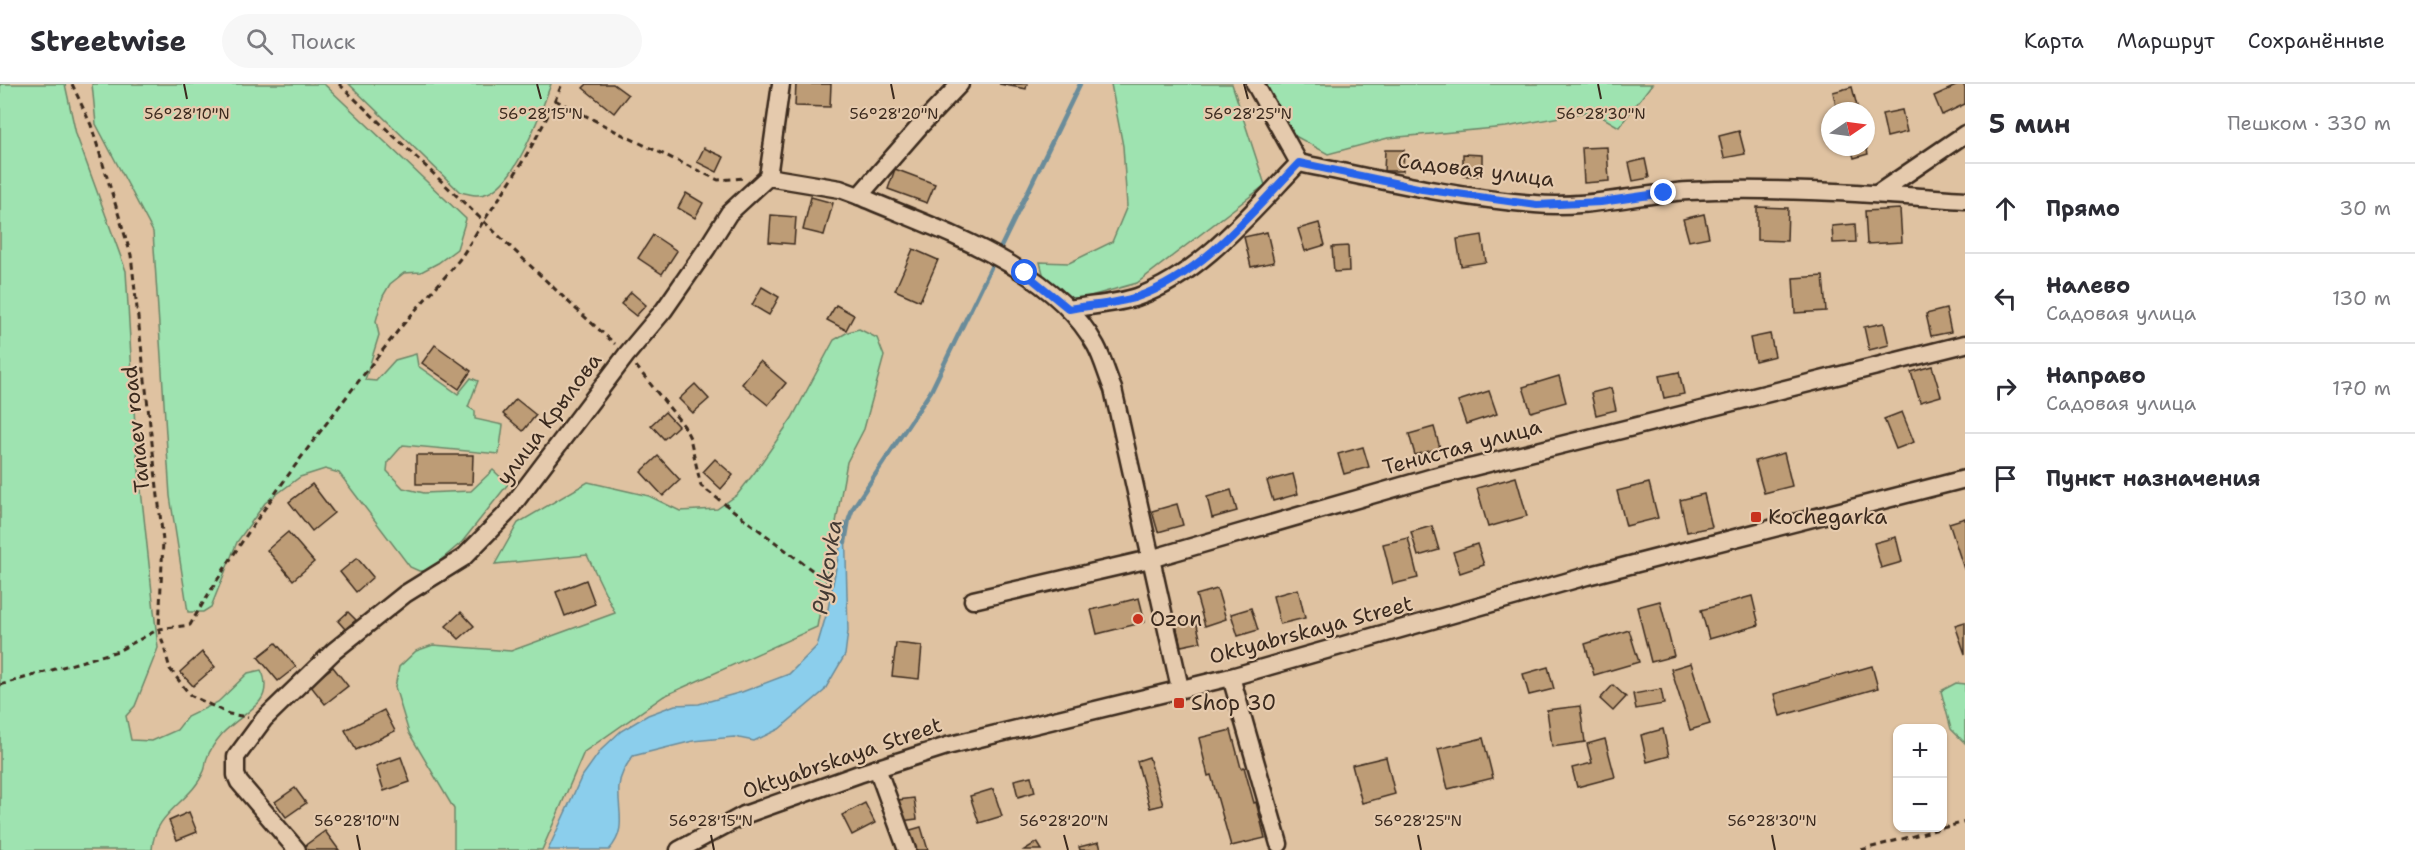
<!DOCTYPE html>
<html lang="ru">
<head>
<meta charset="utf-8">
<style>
  body { margin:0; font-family:"Shantell Sans",sans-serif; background:#f7f7f7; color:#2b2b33 }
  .controls { position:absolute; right:18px; bottom:18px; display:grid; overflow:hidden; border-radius:12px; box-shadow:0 2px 4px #0004 }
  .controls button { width:54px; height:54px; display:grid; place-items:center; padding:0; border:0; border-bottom:2px solid #e1e1e2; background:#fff; color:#2b2b33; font:30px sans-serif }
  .compass { position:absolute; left:1821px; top:18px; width:54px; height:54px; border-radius:50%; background:#fff; box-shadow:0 2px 4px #0004; rotate:77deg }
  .stop { position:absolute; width:18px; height:18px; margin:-14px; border:4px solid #2563eb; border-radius:50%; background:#fff }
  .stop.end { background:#2563eb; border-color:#fff; box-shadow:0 2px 6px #0008 }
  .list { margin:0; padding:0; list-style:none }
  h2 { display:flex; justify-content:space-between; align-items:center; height:78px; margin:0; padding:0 24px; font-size:26px }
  h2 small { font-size:20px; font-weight:400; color:#7c7c81 }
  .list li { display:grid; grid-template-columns:39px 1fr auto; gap:18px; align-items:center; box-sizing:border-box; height:90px; padding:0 24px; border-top:2px solid #e1e1e2 }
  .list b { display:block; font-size:22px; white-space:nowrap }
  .list p { margin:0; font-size:20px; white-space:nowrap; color:#7c7c81 }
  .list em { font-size:20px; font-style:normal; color:#7c7c81 }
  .icon { flex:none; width:33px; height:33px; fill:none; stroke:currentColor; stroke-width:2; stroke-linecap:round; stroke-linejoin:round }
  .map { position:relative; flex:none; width:1965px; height:766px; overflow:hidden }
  header { display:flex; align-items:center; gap:36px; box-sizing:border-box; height:84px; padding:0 30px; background:#fff; border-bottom:2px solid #e1e1e2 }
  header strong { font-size:28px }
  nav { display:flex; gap:33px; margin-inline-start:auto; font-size:21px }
  .search { width:420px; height:54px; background:#f7f7f7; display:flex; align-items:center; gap:15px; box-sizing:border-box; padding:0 21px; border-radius:33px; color:#7c7c81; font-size:22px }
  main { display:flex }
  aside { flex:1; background:#fff }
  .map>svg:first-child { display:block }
</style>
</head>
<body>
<header>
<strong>Streetwise</strong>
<div class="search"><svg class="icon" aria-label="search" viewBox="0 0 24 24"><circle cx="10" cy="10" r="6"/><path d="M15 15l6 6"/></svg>Поиск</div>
<nav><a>Карта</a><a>Маршрут</a><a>Сохранённые</a></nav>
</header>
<main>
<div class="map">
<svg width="1965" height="766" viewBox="0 0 1965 766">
  <rect width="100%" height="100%" fill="#dfc2a1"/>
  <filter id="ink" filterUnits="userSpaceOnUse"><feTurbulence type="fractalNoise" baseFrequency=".0167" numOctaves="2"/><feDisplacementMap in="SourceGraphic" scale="12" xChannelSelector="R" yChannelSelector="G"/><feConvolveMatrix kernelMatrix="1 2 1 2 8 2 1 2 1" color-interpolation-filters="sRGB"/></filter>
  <g filter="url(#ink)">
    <g fill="#9ee3b0" stroke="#6c8667" stroke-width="1.5">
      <path d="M0 0H65L76 50 126 187 136 359 158 564 135 622 126 632 131 656 152 657 177 646 187 633 218 618 248 589 261 586C266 595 267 608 260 617 252 627 233 638 222 650 216 657 210 666 207 674 205 678 206 683 204 687 191 719 154 727 152 766H0Z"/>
      <path d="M92 0H324L466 135 457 165 438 179 421 188 404 189 390 200 383 212 376 237 379 251 365 296 376 297 395 276 416 270 418 282 458 310 471 294 478 297 468 323 475 327V335L503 341 499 370 403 361 388 378 387 387 403 404 424 409 471 407 493 386 508 400 462 458 428 487H419L410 483 339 389 325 385 300 393 265 419 237 458 211 523 203 528H188L170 412 153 148 96 40Z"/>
      <path d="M349 0H551C541 28 517 98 488 109 478 113 469 110 460 108Z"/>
      <path d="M1111 0H1232L1265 101 1137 199 1076 216 1046 201 1040 178 1069 179 1112 158 1127 122 1123 62Z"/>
      <path d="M1265 0H1652L1619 43 1592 27 1506 43 1388 54 1328 70 1286 47Z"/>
      <path d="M859 245 877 254 884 272 864 345 847 378 817 543 664 612 584 668 542 766H454V725L409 649 395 603 399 583 416 567 433 561 511 567 615 529 587 471 495 480 518 439 588 398 649 412 680 427 717 425 737 411 755 388 792 334 834 256 848 248Z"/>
      <path d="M1956 599 1965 600V659L1951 645 1941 607Z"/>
    </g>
    <path fill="#8bceec" stroke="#6b8c9a" stroke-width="1.5" d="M845 438 848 547 845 571 824 607 779 645 754 657 734 653 693 657 633 672C626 681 620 691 619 702 617 727 628 745 609 766H548L581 694 601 666 621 647 648 631 675 621 699 620 742 608 789 590 817 562 828 525Z"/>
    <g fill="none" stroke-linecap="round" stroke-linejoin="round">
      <path stroke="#6b8c9a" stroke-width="4.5" d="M845 458 849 435 853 424 931 307 1080 0"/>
    </g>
    <g fill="#bd9c76" stroke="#3b2a1e" stroke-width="1.5">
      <path d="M587 0H613L628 11 614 29 583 4Z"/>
      <path d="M796 0H831L830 23 795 22Z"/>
      <path d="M999 0H1027L1026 5Z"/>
      <path d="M1960 0H1963L1965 4V20L1942 31 1934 12Z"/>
      <path d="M1852 3 1858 26 1837 27 1833 8Z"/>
      <path d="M1902 26 1907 48 1887 53 1882 30Z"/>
      <path d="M1739 47 1745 70 1724 74 1719 52Z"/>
      <path d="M1866 62 1868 70 1854 74 1851 63Z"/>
      <path d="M1607 63 1609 97 1584 99 1582 64Z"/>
      <path d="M704 64 724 73 717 88 697 78Z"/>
      <path d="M1385 66H1404L1403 87H1384Z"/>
      <path d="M1463 70 1482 71V92H1463Z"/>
      <path d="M1645 75 1649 94 1633 97 1629 79Z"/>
      <path d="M895 85 935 100 927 119 888 105Z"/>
      <path d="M686 109 703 119 695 134 678 124Z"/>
      <path d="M811 113 833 119 824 151 803 146Z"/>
      <path d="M1757 123 1788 124 1787 157 1757 156Z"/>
      <path d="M1900 125 1902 158 1867 160 1865 127Z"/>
      <path d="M1704 130 1709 153 1689 157 1683 135Z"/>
      <path d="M771 131 796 133 794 160 769 158Z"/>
      <path d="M1319 139 1325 161 1305 167 1298 145Z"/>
      <path d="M1855 140 1856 158 1833 159 1832 142Z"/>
      <path d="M1267 148 1274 178 1251 183 1244 153Z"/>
      <path d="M653 151 677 167 662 190 638 174Z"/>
      <path d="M1482 151 1486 178 1461 182 1457 155Z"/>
      <path d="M1348 162 1349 187 1334 188 1332 163Z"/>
      <path d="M913 165 938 176 920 217 895 206Z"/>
      <path d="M1823 192 1826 227 1795 229 1793 194Z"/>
      <path d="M762 203 779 213 769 231 752 221Z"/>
      <path d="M631 208 646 221 636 232 621 220Z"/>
      <path d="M836 221 854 231 846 246 827 236Z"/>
      <path d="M1946 225 1951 248 1931 252 1926 230Z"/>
      <path d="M1884 239 1889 261 1869 266 1864 243Z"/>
      <path d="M1770 250 1775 272 1755 277 1750 254Z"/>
      <path d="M435 261 471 287 459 305 422 279Z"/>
      <path d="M760 277 786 299 768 321 742 300Z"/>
      <path d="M1932 282 1941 312 1920 318 1911 288Z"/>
      <path d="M1679 288 1684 310 1664 314 1659 292Z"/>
      <path d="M1559 292 1566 318 1531 328 1523 303Z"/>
      <path d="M695 300 709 315 693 329 679 315Z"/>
      <path d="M1611 304 1616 326 1596 331 1591 309Z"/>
      <path d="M1489 307 1497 330 1466 340 1458 317Z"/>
      <path d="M516 315 536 331 523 347 503 330Z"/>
      <path d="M665 328 678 342 664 355 651 341Z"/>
      <path d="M1902 328 1914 358 1896 365 1884 335Z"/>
      <path d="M1434 343 1440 364 1415 371 1409 350Z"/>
      <path d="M1363 363 1369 383 1344 390 1338 370Z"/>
      <path d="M1784 369 1792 402 1764 409 1755 377Z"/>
      <path d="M416 371H473L472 400H416Z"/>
      <path d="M658 372 680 396 663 412 641 388Z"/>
      <path d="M715 375 733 391 721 405 703 388Z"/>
      <path d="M1293 390 1298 410 1273 417 1267 397Z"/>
      <path d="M1516 393 1527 432 1488 443 1477 404Z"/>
      <path d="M1649 399 1658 434 1626 442 1617 407Z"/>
      <path d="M312 400 334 429 312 447 289 418Z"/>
      <path d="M1231 406 1237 427 1212 434 1207 413Z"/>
      <path d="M1704 410 1712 443 1687 448 1680 416Z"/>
      <path d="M1177 420 1183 441 1158 448 1152 427Z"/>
      <path d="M1965 434V485H1964L1949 439Z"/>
      <path d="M1432 442 1439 466 1418 472 1411 448Z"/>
      <path d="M288 448 314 478 293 496 267 466Z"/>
      <path d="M1896 453 1902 478 1881 484 1874 459Z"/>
      <path d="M1408 454 1418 494 1393 500 1383 460Z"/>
      <path d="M1477 460 1484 481 1460 489 1453 468Z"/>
      <path d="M357 474 373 493 356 508 340 488Z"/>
      <path d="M586 496 595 520 565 532 556 508Z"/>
      <path d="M1217 505 1226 535 1205 542 1196 511Z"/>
      <path d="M1298 505 1305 534 1280 540 1273 512Z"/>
      <path d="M1752 512 1759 541 1709 555 1701 526Z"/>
      <path d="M1139 514 1145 538 1097 550 1091 526Z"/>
      <path d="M1660 517 1674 572 1651 578 1637 523Z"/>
      <path d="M1251 524 1258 546 1238 552 1231 530Z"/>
      <path d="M348 528 356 536 345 545 338 537Z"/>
      <path d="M461 528 474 542 459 555 446 542Z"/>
      <path d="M1196 537 1201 558 1181 562 1176 541Z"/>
      <path d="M1965 538V570L1955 541Z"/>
      <path d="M1629 546 1639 578 1594 591 1585 560Z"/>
      <path d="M276 559 296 583 278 597 258 573Z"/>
      <path d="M896 559 922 562 919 595 892 592Z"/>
      <path d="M202 568 215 583 193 602 180 588Z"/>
      <path d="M1691 579 1710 640 1690 646 1671 585Z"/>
      <path d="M1872 582 1878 604 1780 632 1774 610Z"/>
      <path d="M333 583 348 602 325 620 310 601Z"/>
      <path d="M1548 583 1554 605 1529 611 1523 590Z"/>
      <path d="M1613 601 1626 613 1613 627 1600 615Z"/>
      <path d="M1661 605 1664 620 1636 625 1633 610Z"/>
      <path d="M1580 622 1585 658 1552 663 1547 626Z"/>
      <path d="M384 626 395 647 356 666 345 646Z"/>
      <path d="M1663 645 1669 672 1647 678 1641 651Z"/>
      <path d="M1231 646 1241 684 1244 683 1254 719 1256 718 1265 754 1231 762 1211 691 1208 692 1199 654Z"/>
      <path d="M1483 654 1493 694 1448 705 1438 665Z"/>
      <path d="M1605 655 1615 693 1577 703 1572 684 1592 679 1587 660Z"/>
      <path d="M401 673 410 698 384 707 376 682Z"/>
      <path d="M1149 673 1163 721 1150 724 1137 677Z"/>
      <path d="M1386 673 1395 710 1362 719 1352 681Z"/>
      <path d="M1031 692 1035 708 1018 713 1014 696Z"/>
      <path d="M295 704 306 719 286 733 275 718Z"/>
      <path d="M993 705 1002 732 979 739 970 712Z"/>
      <path d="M914 714 917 735 901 737 898 716Z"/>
      <path d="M865 719 875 739 852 751 842 731Z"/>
      <path d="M189 728 197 748 177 756 169 737Z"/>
      <path d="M921 743 928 766H913L907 747Z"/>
      <path d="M325 747 339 766H305L303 763Z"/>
      <path d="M1037 758 1042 766H1024Z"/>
      <path d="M1099 758 1101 766H1080L1079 763Z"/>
    </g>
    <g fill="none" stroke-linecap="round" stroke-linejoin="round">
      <defs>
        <g id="minor">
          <path d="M1255 0 1299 79"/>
          <path d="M768 93 840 105 859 112C938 146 1052 181 1096 262 1103 275 1107 291 1113 305L1180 604"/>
          <path d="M1877 110 1965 50"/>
          <path d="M859 112 920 42 960 0"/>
          <path d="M1069 225C1090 221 1116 220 1137 213 1202 190 1252 127 1299 79 1377 95 1455 114 1535 120 1586 125 1638 110 1689 107 1780 103 1874 110 1965 116"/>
          <path d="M973 516 1150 475 1433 393 1965 260"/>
          <path d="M1231 593 1279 760"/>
          <path d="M877 684 907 766"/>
          <path d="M297 766 239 698 236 691V673L264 635 334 567 405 510 463 474 506 430 627 270 664 226 707 164 729 129 768 93 781 0"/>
          <path d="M679 766 744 731 859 690 947 662 1231 593 1587 492 1965 395"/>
        </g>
      </defs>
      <use href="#minor" stroke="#3b2a1e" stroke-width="21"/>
      <g stroke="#3b2a1e" stroke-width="3" stroke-dasharray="6 4.5" stroke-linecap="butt">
        <path d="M72 0 91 41 131 171 163 457 159 545 170 585 190 611 229 630 248 633"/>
        <path d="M339 0 577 226 615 260"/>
        <path d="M555 16 625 52 718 96 745 94"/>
        <path d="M636 282 684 342 690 354 701 402 821 493"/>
        <path d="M0 601 118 567 159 545 190 541C250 438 323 342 397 248 417 223 439 201 459 176 468 164 475 150 483 138 514 93 541 51 562 0"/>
        <path d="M1861 766 1965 738"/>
      </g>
      <use href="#minor" stroke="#e5caad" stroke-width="16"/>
    </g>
  </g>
  <g fill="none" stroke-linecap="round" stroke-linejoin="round" filter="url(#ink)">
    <path stroke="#2563eb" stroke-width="8" d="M1025 189 1069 225C1091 221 1116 220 1137 213 1203 190 1252 128 1299 79L1422 105 1537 121 1601 118 1664 109"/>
  </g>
  <path fill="none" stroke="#3b2a1e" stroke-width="2" d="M184 0 187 15M537 0 541 15M891 0 894 15M1244 0 1248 15M1598 0 1601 15M357 751 360 766M711 751 714 766M1064 751 1068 766M1418 751 1421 766M1772 751 1775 766"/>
  <g fill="#c8321e" stroke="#e5caad" stroke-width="2">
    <rect x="1750" y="427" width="12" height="12" rx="3"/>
    <circle cx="1138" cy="535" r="6"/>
    <rect x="1173" y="613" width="12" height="12" rx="3"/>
  </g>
  <g text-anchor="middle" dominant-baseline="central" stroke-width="4.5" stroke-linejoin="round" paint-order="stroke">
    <g font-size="21" fill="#3b2a1e" stroke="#e5caad">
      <text transform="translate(1476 86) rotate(7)">Садовая улица</text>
      <text transform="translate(549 335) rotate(-53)">улица Крылова</text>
      <text transform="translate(136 345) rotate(-96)">Tanaev road</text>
      <text transform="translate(1462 363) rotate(-15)">Тенистая улица</text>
      <text transform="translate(1311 546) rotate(-15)">Oktyabrskaya Street</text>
      <text transform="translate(842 674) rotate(-19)">Oktyabrskaya Street</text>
    </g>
    <g font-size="21" fill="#3b2a1e" stroke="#e5caad" text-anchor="start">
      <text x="1768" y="433">Kochegarka</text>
      <text x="1150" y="535">Ozon</text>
      <text x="1191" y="619">Shop 30</text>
    </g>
    <g font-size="22" font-style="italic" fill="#433a33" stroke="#e5caad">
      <text transform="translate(827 483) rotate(-81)">Pylkovka</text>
    </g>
  </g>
  <g font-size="15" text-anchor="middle" fill="#3b2a1e" stroke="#e5caad" stroke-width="4.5" stroke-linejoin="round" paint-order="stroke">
    <text x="187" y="35">56°28'10"N</text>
    <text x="541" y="35">56°28'15"N</text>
    <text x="894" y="35">56°28'20"N</text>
    <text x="1248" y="35">56°28'25"N</text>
    <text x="1601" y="35">56°28'30"N</text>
    <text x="357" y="742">56°28'10"N</text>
    <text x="711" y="742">56°28'15"N</text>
    <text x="1064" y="742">56°28'20"N</text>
    <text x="1418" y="742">56°28'25"N</text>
    <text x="1772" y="742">56°28'30"N</text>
  </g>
</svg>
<div class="controls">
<button>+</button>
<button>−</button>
</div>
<svg class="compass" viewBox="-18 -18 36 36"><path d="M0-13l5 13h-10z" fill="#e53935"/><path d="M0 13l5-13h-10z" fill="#7c7c81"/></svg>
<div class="stop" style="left:1025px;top:189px"></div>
<div class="stop end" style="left:1664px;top:109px"></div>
</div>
<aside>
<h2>5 мин<small>Пешком · 330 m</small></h2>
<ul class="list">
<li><svg class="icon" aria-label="ahead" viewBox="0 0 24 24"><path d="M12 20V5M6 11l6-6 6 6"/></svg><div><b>Прямо</b></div><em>30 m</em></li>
<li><svg class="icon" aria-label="left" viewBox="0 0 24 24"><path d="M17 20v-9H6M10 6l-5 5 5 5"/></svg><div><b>Налево</b><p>Садовая улица</p></div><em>130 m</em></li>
<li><svg class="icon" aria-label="right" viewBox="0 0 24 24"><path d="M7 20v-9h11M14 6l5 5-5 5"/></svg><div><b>Направо</b><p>Садовая улица</p></div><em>170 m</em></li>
<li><svg class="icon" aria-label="arrive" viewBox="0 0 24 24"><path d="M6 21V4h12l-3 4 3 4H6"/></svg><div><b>Пункт назначения</b></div></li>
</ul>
</aside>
</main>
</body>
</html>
